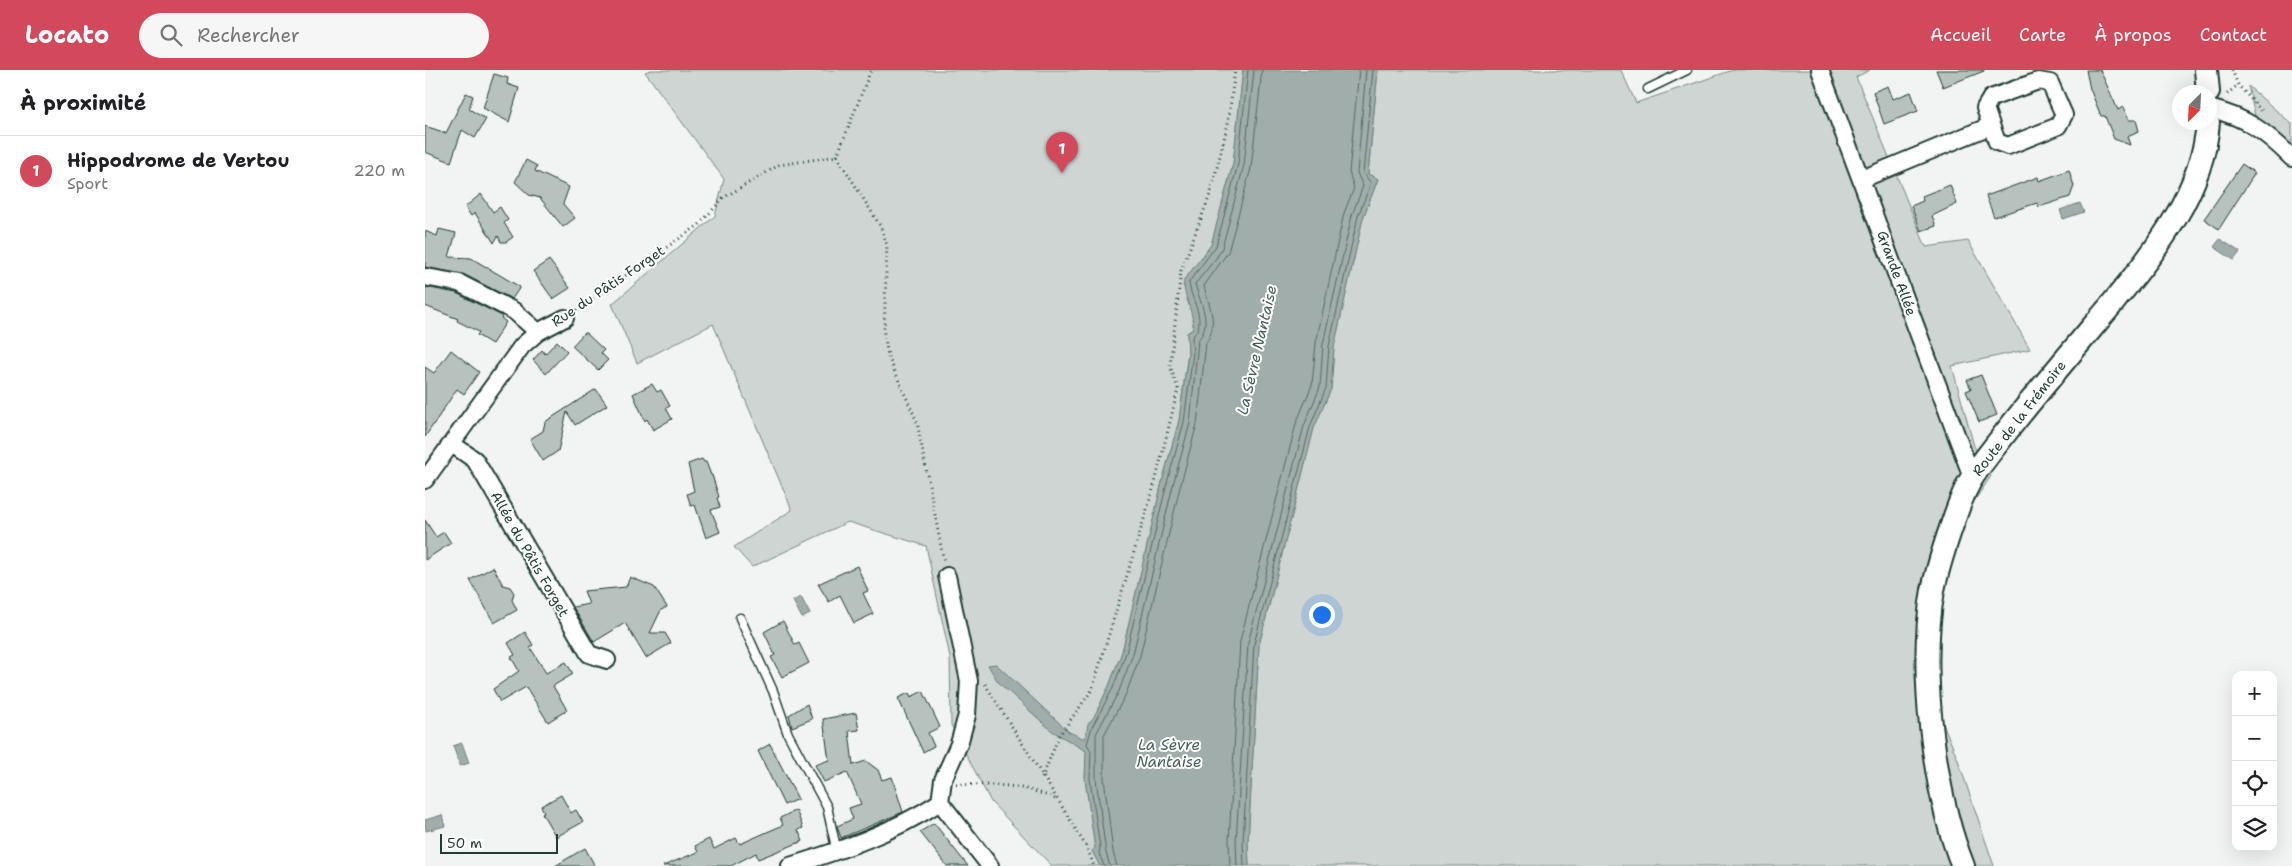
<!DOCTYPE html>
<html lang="fr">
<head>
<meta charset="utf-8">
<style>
  body { margin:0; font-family:"Shantell Sans",sans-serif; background:#f6f6f6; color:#202124 }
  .controls { position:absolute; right:15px; bottom:15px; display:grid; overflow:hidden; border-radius:10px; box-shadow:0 5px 20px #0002 }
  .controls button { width:45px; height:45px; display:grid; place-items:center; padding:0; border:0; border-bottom:1px solid #e0e0e0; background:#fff; color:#202124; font:25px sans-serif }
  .compass { position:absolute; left:1747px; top:15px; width:45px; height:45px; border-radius:50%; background:#fff; box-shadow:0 5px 20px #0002; rotate:204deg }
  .scale { position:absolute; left:15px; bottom:12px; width:118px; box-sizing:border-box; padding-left:5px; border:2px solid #1f3d34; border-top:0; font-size:14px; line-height:18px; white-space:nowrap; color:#1f3d34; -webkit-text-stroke:4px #fff; paint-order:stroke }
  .you { position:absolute; left:896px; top:544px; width:18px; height:18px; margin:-12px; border:4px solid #fff; border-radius:50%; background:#1a73e8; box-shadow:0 0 0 8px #1a73e833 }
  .badge { display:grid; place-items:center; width:32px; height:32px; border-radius:50%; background:#d1495b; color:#fff; font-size:16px; font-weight:700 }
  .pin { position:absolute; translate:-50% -41px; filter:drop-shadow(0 1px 2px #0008) }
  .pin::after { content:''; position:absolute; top:26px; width:18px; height:15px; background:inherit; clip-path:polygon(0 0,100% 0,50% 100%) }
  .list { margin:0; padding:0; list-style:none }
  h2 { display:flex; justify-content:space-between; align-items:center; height:65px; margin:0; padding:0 20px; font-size:21px }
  h2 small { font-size:16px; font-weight:400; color:#757577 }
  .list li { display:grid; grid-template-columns:32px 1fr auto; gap:15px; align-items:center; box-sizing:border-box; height:70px; padding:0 20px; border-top:1px solid #e0e0e0 }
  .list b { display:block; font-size:19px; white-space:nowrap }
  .list p { margin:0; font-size:16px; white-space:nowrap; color:#757577 }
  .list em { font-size:16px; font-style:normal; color:#757577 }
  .icon { flex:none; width:28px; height:28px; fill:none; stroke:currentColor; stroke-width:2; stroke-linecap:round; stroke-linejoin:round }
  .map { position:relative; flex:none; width:1867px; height:796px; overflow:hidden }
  header { display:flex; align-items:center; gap:30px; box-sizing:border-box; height:70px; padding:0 25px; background:#d1495b; color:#fff }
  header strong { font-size:24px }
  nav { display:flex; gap:28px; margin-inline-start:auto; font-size:18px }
  .search { width:350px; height:45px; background:#f6f6f6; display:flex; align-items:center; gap:12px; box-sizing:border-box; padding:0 18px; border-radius:28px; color:#757577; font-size:19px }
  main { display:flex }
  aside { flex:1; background:#fff }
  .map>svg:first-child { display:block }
</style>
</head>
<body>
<header>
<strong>Locato</strong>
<div class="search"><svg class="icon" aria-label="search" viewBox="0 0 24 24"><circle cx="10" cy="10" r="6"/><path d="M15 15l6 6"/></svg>Rechercher</div>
<nav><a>Accueil</a><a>Carte</a><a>À propos</a><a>Contact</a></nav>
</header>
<main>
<aside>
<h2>À proximité<small></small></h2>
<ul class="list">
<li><span class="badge">1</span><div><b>Hippodrome de Vertou</b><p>Sport</p></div><em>220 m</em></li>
</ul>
</aside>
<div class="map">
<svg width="1867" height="796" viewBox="0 0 1867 796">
  <rect width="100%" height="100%" fill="#f2f3f3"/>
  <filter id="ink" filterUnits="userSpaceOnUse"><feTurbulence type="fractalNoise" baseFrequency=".02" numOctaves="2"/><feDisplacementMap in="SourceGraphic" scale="10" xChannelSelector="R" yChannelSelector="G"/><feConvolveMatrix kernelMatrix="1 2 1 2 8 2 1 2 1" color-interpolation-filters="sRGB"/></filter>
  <g filter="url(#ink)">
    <g fill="#ced5d3" stroke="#768984">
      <path d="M226 0H818L808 94 786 175 758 215 769 245 768 259 762 263 763 282 754 350 737 412 697 582 684 616 669 647 663 654 660 709 670 778 667 781 675 796H627L566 732 526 655 525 587 501 476 423 452 327 497 309 477 367 440 288 254 212 293 187 234 290 146 299 109 220 2Z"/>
      <path d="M953 0H1196L1211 33 1308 0H1445L1431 7 1501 177 1543 171 1605 279 1527 296 1549 376 1566 406 1536 451 1516 534 1513 641 1533 690 1569 796H824L823 772 834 575 889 358 906 319 909 277 938 148 953 109 943 104Z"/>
      <path d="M1823 16 1867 54V80L1830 46Z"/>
    </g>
    <g fill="#a1adaa" stroke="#6d807b">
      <path d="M818 0H953L943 104 953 109 938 148 909 277 906 319 889 358 834 575 823 772 824 796H675L667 781 670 778 660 709 661 681 627 661 573 612 563 595 571 594 644 662 660 669 663 654 669 647 684 616 697 582 737 412 754 351 763 283 762 263 768 259C769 240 757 224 759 210L786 175 808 94Z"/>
      <path d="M1655 133 1659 142 1638 149 1635 140Z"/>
      <path d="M1795 169 1815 182 1809 190 1789 177Z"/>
      <path d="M376 527 385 544 377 548 368 531Z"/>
      <path d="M37 673 44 693 35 696 28 676Z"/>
      <path d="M17 745 20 756 1 761 0 750Z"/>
    </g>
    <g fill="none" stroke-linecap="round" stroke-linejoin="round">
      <g stroke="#536a63" stroke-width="1">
        <path d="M679 796 674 783 675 777 665 709 666 681 662 674 667 657 688 618 701 583 742 413 759 352 768 283 767 267C784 251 765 230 764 212L791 176 813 94 823 0"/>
        <path d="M685 796 681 783 671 709V664L694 621 708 584 748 415 765 353 773 270C788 253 775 233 770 214L792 187 797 178 819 95 829 0"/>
        <path d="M692 796 688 782 679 708V665L701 624 715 586 755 417 772 354 781 273C794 254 784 236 779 216L803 182 826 98 837 0"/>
        <path d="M805 796 804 771 815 571 871 354 887 315 891 273 919 143 929 118 924 102 934 0"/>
        <path d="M812 796 811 772 823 573 879 356 895 317 898 274 927 145 938 116 932 103 941 0"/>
        <path d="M819 796 818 772 829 574 885 357 901 318 904 276 933 146 946 113 938 103 948 0"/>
      </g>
    </g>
    <g fill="#b7c1bd" stroke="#1f3d34">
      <path d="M1511 0H1559V1L1518 17Z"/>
      <path d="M1661 0H1675L1693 40 1698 37 1704 50H1711L1714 61 1702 66 1705 75 1689 69 1680 46H1676L1665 19Z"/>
      <path d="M69 4 83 8 82 14 94 18 84 52 58 38Z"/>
      <path d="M1463 16 1468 29 1486 22 1493 41 1459 54 1448 22Z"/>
      <path d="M41 23 48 26 44 39 61 49 50 68 37 60 26 92 0 82V56L21 63Z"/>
      <path d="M101 90 112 96 110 101 144 117 138 134 150 148 138 157 115 128 104 125 90 112Z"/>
      <path d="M1817 94 1830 103 1794 159 1779 149Z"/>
      <path d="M1644 100 1649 116 1645 127 1614 137 1612 133 1569 147 1561 126 1613 107 1614 111Z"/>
      <path d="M1525 115 1532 134 1507 146 1511 156 1496 161 1486 136 1498 131 1497 126Z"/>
      <path d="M56 124 68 142 75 137 83 150 79 153 88 167 81 172H76L73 166 69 173 50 143 46 146 40 137Z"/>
      <path d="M14 159 31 163 24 187 46 188 95 217 87 229 38 204 0 197V161L12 166Z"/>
      <path d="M124 190 145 218 128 229 108 201Z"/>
      <path d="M0 217 31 223 77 246 76 248 81 252 67 274 52 265 54 262 32 251 33 249 0 236Z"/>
      <path d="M160 262 179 280 176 283 183 290 173 300 147 276Z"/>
      <path d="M132 271 142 281 121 304 108 290 117 280 120 284Z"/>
      <path d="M26 280 54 302 39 324 32 319 0 367V297L9 303Z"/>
      <path d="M1556 305 1572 345 1554 352 1541 321 1546 319 1542 310Z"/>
      <path d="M227 314 232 322 236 320 245 336 241 338 247 349 228 360 222 349 220 351 208 324Z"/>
      <path d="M171 319 182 335 150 355 142 342 133 381 118 391 105 369 118 361 120 352Z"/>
      <path d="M277 389 279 392H281L286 405H287L294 427 292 428 295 437 286 440 295 462 281 468 270 435 266 436 262 424 269 421 263 394Z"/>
      <path d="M0 450 11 467 19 462 26 473 0 490Z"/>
      <path d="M432 496 443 521 438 523 448 544 429 553 415 525 404 532 393 514Z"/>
      <path d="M68 497 78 515 85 517 89 523 87 530 92 540 69 553 45 510Z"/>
      <path d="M205 507 229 517 242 537 236 540 225 563H240L246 573 221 588 200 553 169 572 148 537 164 534 159 521 201 517Z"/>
      <path d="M358 551 370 575 374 573 384 593 357 607 346 587 350 585 339 562Z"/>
      <path d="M100 562 108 575 105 577 121 603 141 592 148 604 128 616 142 640 123 652 101 617 75 632 68 619 94 601 86 587 90 585 83 573Z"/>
      <path d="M498 621 515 657 503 663 509 676 498 682 473 628 484 623 486 627Z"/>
      <path d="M382 634 387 649 367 657 364 645Z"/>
      <path d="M431 643 434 660 424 661 428 695 441 691 453 700 457 710 467 707 478 742 416 768 412 756 428 749 424 738 436 734 422 702 399 712 390 695 404 690 398 649Z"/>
      <path d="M345 674 373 729 359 735 333 681Z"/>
      <path d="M136 725 146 743 151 740 158 752 131 767 117 743 119 742 116 736Z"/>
      <path d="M371 740 378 758 373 760 378 771 333 789 331 783 306 796H238L273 782 270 776 284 769 289 779 311 768 315 774 358 755 355 748Z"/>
      <path d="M509 753 531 781 543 796H522L495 762Z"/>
      <path d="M160 778 170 796H130Z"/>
    </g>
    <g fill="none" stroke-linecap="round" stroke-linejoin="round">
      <defs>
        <g id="lane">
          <path d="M1223 19 1262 0"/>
          <path d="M315 548 348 621 363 664 402 737 412 782"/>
        </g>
        <g id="street">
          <path d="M1395 0 1547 407"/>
          <path d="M1613 11 1625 13 1639 45 1633 56 1583 76 1572 72 1560 38 1566 28Z"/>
          <path d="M1784 38C1822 48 1840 61 1867 88"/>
          <path d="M1437 109 1565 56"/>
          <path d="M0 207 34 213 89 241 113 262"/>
          <path d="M27 374 50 390 164 584 182 590"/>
          <path d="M0 410 97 276 113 262 140 248"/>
          <path d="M522 506 544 611 542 645 534 674 518 710 515 732 565 796"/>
          <path d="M365 796C417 780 469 762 515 732"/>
        </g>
        <g id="secondary">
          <path d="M1781 0 1783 22"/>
          <path d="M1538 796C1508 721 1494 600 1508 520 1513 497 1520 475 1528 452 1533 437 1539 420 1548 406 1557 392 1568 379 1578 366 1613 321 1650 278 1687 234 1730 181 1778 123 1783 52"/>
        </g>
      </defs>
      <use href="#lane" stroke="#1f3d34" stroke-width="11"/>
      <use href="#street" stroke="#1f3d34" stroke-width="20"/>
      <use href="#secondary" stroke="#1f3d34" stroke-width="26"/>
      <g stroke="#1f3d34" stroke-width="3" stroke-dasharray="1 4" stroke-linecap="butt">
        <path d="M1807 0 1813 15 1837 41"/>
        <path d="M1802 24 1813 15"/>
        <path d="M412 86 456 157 462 175 459 263 463 286 492 352 519 492"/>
        <path d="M412 86 446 0"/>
        <path d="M151 240 274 155 298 128 354 95 412 86"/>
        <path d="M560 614 633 730 662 778 669 796"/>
        <path d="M617 708 634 666 667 620 730 413 753 319 745 296 756 201 786 122 803 53 810 0"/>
        <path d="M531 714C572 716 594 712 632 730"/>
      </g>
      <use href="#lane" stroke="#fff" stroke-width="8"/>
      <use href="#street" stroke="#fff" stroke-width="16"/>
      <use href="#secondary" stroke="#fff" stroke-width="22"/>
    </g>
  </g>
  <g text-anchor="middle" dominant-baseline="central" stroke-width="4" stroke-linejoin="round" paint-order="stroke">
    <g font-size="14" fill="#1f3d34" stroke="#fff">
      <text transform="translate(1472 203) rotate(70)">Grande Allée</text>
      <text transform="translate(183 216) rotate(-34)">Rue du Pâtis Forget</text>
      <text transform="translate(1594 348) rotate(-52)">Route de la Frémoire</text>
      <text transform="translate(105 484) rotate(60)">Allée du Pâtis Forget</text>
    </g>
    <g font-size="15" font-style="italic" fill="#465f57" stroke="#fff">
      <text transform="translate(832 280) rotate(-77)">La Sèvre Nantaise</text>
      <text x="744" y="675">La Sèvre<tspan x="744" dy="17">Nantaise</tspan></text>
    </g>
  </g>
</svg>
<div class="controls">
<button>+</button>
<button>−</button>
<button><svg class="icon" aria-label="locate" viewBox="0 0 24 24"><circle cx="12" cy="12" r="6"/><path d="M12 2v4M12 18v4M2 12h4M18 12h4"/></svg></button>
<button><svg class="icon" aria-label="layers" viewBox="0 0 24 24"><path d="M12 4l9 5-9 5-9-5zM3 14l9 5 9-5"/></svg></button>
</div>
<svg class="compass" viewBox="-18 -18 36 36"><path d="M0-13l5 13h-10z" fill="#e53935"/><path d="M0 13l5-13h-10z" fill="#757577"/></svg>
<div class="scale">50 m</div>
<div class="you"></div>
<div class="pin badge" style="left:637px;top:103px">1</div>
</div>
</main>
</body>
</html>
